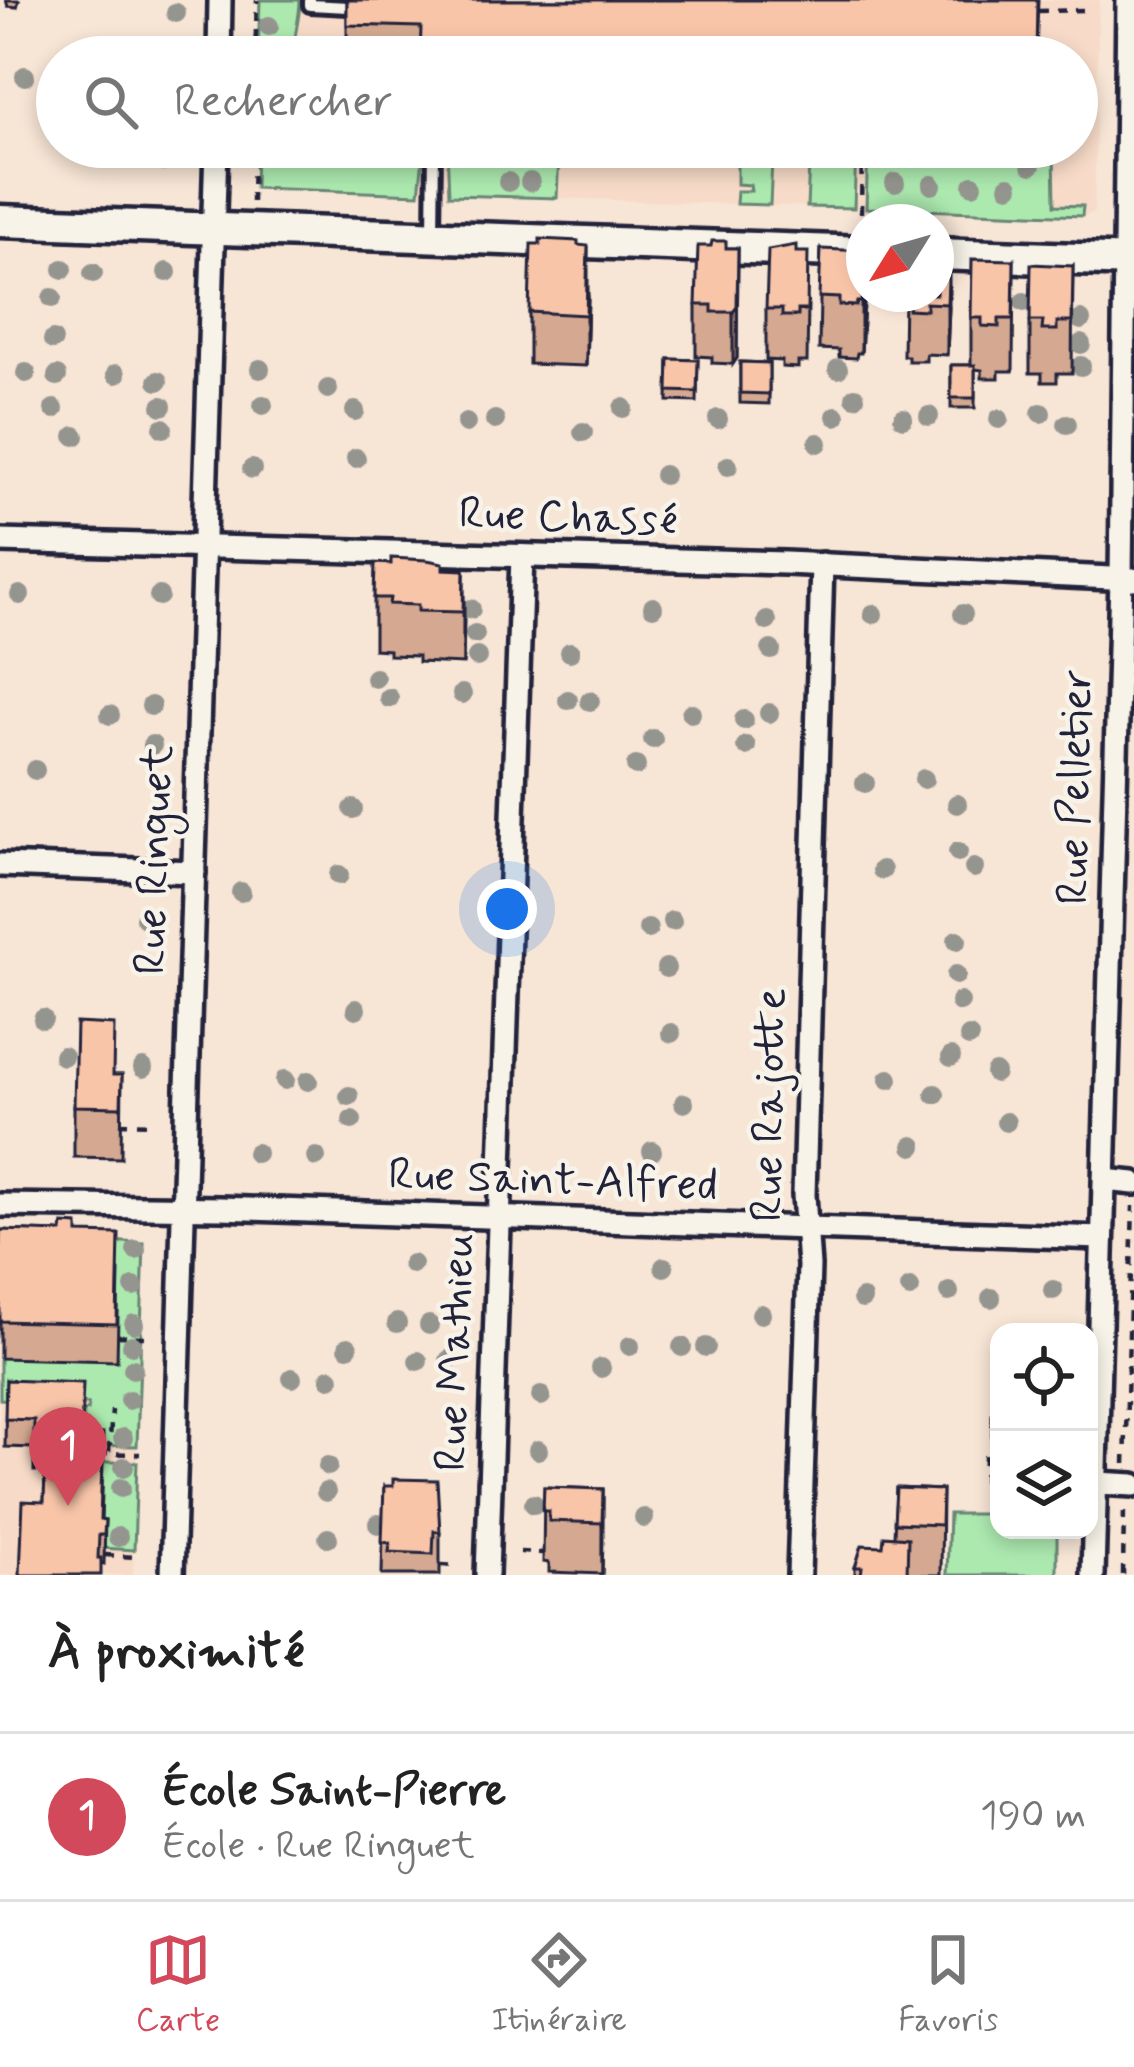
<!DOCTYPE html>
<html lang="fr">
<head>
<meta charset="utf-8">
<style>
  body { margin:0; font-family:Mynerve,sans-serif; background:#f6f6f6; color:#222 }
  .controls { position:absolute; right:36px; bottom:36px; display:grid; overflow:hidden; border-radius:24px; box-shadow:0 6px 18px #0003 }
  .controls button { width:108px; height:108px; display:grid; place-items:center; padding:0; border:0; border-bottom:3px solid #e0e0e0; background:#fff; color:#222; font:60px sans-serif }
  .compass { position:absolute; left:846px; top:204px; width:108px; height:108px; border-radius:50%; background:#fff; box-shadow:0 6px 18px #0003; rotate:233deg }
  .you { position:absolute; left:507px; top:909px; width:42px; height:42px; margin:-30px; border:9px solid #fff; border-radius:50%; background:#1a73e8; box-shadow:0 0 0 18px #1a73e833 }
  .badge { display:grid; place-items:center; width:78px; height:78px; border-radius:50%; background:#d1495b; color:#fff; font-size:39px; font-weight:700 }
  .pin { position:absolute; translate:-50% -99px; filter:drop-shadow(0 3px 6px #0008) }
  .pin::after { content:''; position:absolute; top:63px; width:42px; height:36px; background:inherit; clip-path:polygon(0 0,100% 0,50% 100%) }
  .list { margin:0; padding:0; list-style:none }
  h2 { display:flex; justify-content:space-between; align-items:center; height:156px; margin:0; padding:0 48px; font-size:51px }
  h2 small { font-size:39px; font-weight:400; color:#767676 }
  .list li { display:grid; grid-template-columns:78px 1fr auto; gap:36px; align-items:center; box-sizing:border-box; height:168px; padding:0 48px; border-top:3px solid #e0e0e0 }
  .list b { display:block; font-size:45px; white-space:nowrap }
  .list p { margin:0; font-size:39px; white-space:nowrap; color:#767676 }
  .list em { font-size:39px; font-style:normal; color:#767676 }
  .icon { flex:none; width:66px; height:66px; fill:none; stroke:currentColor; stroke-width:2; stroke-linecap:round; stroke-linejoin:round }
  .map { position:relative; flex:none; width:1134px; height:1575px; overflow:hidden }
  .search { position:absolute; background:#fff; box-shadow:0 6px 18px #0003; left:36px; right:36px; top:36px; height:132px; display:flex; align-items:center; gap:30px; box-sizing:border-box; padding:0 42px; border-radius:66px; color:#767676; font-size:45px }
  .sheet { height:324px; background:#fff }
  nav { display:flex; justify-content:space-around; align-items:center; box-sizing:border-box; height:168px; border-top:3px solid #e0e0e0; background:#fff; font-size:33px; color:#767676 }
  nav a { display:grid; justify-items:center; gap:6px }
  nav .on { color:#d1495b }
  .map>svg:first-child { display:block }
</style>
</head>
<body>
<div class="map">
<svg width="1134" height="1575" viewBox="0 0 1134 1575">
  <rect width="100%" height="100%" fill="#f7e5d5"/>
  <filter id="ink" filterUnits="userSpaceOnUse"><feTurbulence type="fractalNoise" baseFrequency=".00833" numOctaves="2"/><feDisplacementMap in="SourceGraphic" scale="24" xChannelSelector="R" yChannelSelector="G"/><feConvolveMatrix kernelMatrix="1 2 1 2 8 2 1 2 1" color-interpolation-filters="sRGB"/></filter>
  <g filter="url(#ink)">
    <g fill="#f7dbc8">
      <path d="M260 0H1099L1094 212 1086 216 255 188 256 147H1077V57H258Z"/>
      <path d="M0 1358 140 1362 133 1575H0Z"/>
    </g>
    <g fill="#ace9af" stroke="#678675" stroke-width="3">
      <path d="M260 0H300C300 20 293 37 293 57H258Z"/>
      <path d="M256 147H424L419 194 255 188Z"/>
      <path d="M447 147 546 148 547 153 559 154 557 198 449 195Z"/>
      <path d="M852 147H856L854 208 807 207 809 162 851 163Z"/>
      <path d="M868 147H889L890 152H901V147L1054 151 1055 205 1083 206 1082 216 866 208Z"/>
      <path d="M737 159 772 160 770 205 736 204 737 191H751L750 185 737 184Z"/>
      <path d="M81 1240 144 1243 137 1446 82 1445 83 1411 88 1410V1404L0 1399V1358Z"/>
      <path d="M103 1462H137L134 1550 100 1548Z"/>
      <path d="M949 1514H999V1530H1057V1575H947Z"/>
    </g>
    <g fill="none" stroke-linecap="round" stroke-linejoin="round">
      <defs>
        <g id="lane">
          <path d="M310 0V5L348 7"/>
          <path d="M433 234 434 147"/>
        </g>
        <g id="street">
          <path d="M219 57 220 0"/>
          <path d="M0 541 785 563 1133 579"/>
          <path d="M0 865 194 872"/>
          <path d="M1105 1180 1134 1183"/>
          <path d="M0 1205 221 1208 1102 1238"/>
          <path d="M1097 1483 1134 1485"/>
          <path d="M172 1575 216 147"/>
          <path d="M487 1575 522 556"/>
          <path d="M799 1575 809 1266 804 1195 822 564"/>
          <path d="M1093 1575 1121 578 1128 0"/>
        </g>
        <g id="secondary">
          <path d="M0 221 864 252"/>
          <path d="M936 254 1134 261"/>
        </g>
      </defs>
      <use href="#lane" stroke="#22223b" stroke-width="20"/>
      <use href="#street" stroke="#22223b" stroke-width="30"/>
      <use href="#secondary" stroke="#22223b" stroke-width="39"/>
      <g stroke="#22223b" stroke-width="4.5" stroke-dasharray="9 9" stroke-linecap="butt">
        <path d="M1038 11 1088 10"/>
        <path d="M255 57 257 0"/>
        <path d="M1077 134 1085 135"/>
        <path d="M252 202 253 147"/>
        <path d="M861 213 862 147"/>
        <path d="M119 1123 154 1124"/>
        <path d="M117 1336 144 1337"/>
        <path d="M109 1452 112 1410"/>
        <path d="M99 1453 140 1454"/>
        <path d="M985 1455 984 1490 991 1491"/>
        <path d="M1125 1464 1133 1206"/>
        <path d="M520 1552 543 1553"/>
        <path d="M105 1555 136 1557"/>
        <path d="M441 1565 458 1566"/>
        <path d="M1123 1575 1124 1506"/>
      </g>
      <use href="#lane" stroke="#f7f3e8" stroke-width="10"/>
      <use href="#street" stroke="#f7f3e8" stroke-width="21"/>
      <use href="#secondary" stroke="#f7f3e8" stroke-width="30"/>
    </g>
    <g fill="#959590">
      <circle cx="176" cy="13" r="10"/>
      <circle cx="269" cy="26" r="10"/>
      <circle cx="25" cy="76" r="10"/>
      <circle cx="163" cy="162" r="10"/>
      <circle cx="1031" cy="165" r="10"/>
      <circle cx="508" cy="182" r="10"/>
      <circle cx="530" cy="182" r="10"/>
      <circle cx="895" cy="183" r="10"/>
      <circle cx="932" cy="185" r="10"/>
      <circle cx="973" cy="185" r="10"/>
      <circle cx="1009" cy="186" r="10"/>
      <circle cx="63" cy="269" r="10"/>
      <circle cx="167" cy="272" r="10"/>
      <circle cx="93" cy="273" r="10"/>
      <circle cx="52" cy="298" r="10"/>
      <circle cx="1024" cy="302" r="10"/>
      <circle cx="1081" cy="320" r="10"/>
      <circle cx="53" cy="340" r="10"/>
      <circle cx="1081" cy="344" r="10"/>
      <circle cx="1081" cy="366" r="10"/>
      <circle cx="260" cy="369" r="10"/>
      <circle cx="838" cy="369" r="10"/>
      <circle cx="26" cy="373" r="10"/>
      <circle cx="116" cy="374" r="10"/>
      <circle cx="57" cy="376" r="10"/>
      <circle cx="158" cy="381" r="10"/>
      <circle cx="328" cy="389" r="10"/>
      <circle cx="855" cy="397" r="10"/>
      <circle cx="263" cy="405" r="10"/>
      <circle cx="162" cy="406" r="10"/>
      <circle cx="623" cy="408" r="10"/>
      <circle cx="54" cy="409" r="10"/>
      <circle cx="355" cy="411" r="10"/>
      <circle cx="1041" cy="413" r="10"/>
      <circle cx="836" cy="416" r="10"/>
      <circle cx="929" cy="416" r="10"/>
      <circle cx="903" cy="418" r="10"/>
      <circle cx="718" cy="419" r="10"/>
      <circle cx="999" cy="419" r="10"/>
      <circle cx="495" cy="420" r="10"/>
      <circle cx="466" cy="423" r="10"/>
      <circle cx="1067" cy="424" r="10"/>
      <circle cx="163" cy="428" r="10"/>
      <circle cx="583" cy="432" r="10"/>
      <circle cx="75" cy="436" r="10"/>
      <circle cx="818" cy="443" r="10"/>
      <circle cx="356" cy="458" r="10"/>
      <circle cx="728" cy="466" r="10"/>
      <circle cx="252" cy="469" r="10"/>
      <circle cx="664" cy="475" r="10"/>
      <circle cx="20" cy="595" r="10"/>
      <circle cx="159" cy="596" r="10"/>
      <circle cx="653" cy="607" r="10"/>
      <circle cx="471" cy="609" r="10"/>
      <circle cx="873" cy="614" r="10"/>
      <circle cx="963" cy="614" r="10"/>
      <circle cx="767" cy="621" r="10"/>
      <circle cx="475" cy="634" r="10"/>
      <circle cx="771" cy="650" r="10"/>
      <circle cx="570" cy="652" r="10"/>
      <circle cx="477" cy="657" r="10"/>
      <circle cx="375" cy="678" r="10"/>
      <circle cx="462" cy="694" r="10"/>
      <circle cx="389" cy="698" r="10"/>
      <circle cx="568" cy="700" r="10"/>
      <circle cx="590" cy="701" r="10"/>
      <circle cx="151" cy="706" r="10"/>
      <circle cx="691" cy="713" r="10"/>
      <circle cx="769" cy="713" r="10"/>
      <circle cx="110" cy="715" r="10"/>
      <circle cx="744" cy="720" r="10"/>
      <circle cx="653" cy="739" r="10"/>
      <circle cx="152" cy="745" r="10"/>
      <circle cx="746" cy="746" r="10"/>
      <circle cx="636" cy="766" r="10"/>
      <circle cx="35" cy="770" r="10"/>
      <circle cx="924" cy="779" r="10"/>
      <circle cx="865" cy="783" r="10"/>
      <circle cx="957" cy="804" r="10"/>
      <circle cx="353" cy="809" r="10"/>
      <circle cx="958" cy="852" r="10"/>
      <circle cx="974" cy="868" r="10"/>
      <circle cx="882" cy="870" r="10"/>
      <circle cx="339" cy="875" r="10"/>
      <circle cx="241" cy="892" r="10"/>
      <circle cx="145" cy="918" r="10"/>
      <circle cx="672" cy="921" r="10"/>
      <circle cx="648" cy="929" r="10"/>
      <circle cx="957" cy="940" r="10"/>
      <circle cx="666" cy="968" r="10"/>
      <circle cx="956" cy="975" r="10"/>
      <circle cx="960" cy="1002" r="10"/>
      <circle cx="356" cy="1009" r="10"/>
      <circle cx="43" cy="1019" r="10"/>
      <circle cx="671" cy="1033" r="10"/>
      <circle cx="969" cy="1037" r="10"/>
      <circle cx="63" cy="1056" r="10"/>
      <circle cx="951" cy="1057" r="10"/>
      <circle cx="143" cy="1068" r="10"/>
      <circle cx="995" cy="1073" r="10"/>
      <circle cx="889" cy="1079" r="10"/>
      <circle cx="285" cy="1080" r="10"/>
      <circle cx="308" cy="1081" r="10"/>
      <circle cx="935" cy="1094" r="10"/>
      <circle cx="349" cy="1096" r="10"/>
      <circle cx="684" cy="1103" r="10"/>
      <circle cx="352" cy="1120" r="10"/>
      <circle cx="1006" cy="1122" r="10"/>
      <circle cx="913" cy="1146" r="10"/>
      <circle cx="652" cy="1151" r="10"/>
      <circle cx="256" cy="1153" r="10"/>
      <circle cx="316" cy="1157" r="10"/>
      <circle cx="136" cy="1250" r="10"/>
      <circle cx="412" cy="1264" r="10"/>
      <circle cx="664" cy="1267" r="10"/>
      <circle cx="134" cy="1287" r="10"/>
      <circle cx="910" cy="1288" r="10"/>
      <circle cx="1053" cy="1290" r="10"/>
      <circle cx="949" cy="1292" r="10"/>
      <circle cx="991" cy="1298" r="10"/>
      <circle cx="862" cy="1299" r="10"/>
      <circle cx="761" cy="1314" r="10"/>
      <circle cx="397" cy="1323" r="10"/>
      <circle cx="134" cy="1324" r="10"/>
      <circle cx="429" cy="1325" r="10"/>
      <circle cx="132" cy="1345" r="10"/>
      <circle cx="630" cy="1346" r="10"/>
      <circle cx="348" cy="1347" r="10"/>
      <circle cx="682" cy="1347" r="10"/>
      <circle cx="706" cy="1347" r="10"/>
      <circle cx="449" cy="1360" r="10"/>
      <circle cx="418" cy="1361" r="10"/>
      <circle cx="601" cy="1368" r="10"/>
      <circle cx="133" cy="1369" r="10"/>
      <circle cx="292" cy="1378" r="10"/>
      <circle cx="330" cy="1378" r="10"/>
      <circle cx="541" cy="1396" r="10"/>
      <circle cx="129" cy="1400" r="10"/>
      <circle cx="123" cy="1438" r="10"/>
      <circle cx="538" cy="1450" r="10"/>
      <circle cx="328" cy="1466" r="10"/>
      <circle cx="124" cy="1467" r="10"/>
      <circle cx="121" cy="1488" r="10"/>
      <circle cx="326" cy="1492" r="10"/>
      <circle cx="534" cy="1504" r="10"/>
      <circle cx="644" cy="1518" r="10"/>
      <circle cx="378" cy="1524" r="10"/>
      <circle cx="118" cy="1537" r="10"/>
      <circle cx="328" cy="1538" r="10"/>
    </g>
    <g fill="#d5a991" stroke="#22223b" stroke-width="3">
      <path d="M6 0H19L17 7 8 6Z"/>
      <path d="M347 0H1038L1036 57H347Z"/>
      <path d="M463 147H852L851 163Z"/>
      <path d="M953 147H1034V149Z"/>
      <path d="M726 248H738L737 358 733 364 712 363V357L696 356V305Z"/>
      <path d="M821 249 864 303 861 353H857L856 358 839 357V350L819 349Z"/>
      <path d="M796 252 808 304 807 362H798V368L782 367V361L766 360V309Z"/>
      <path d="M936 255 949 307 947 355 926 354V361H908V356H903L904 294Z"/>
      <path d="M1014 260 1013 371H999V378H982V370L975 369V408H951V365H971V318Z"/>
      <path d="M1073 266 1072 373H1057V382H1042V373H1030V321Z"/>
      <path d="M588 297 586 366 529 364V312Z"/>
      <path d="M669 359 698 360 697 402 668 401Z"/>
      <path d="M740 362 769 363V404L740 403Z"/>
      <path d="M443 569 464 570 463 664 418 662V656L389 655V650L374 649V598Z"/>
      <path d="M114 1075H122L121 1158 74 1157V1106Z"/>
      <path d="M0 1230 78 1233 119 1271 117 1361 0 1358Z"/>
      <path d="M999 1344V1514H991L994 1373Z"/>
      <path d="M6 1380 82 1433 103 1462 101 1520H105L104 1564 101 1563 44 1502 45 1471H34V1448L5 1447Z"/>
      <path d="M384 1486 440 1532V1575H382Z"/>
      <path d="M544 1487 603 1489 602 1574 549 1572V1563L543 1562Z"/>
      <path d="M896 1488 942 1490 941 1575H855V1567L894 1537Z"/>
    </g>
    <g fill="#ae8a76" stroke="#22223b" stroke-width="3">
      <path d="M588 246V297L586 366V315Z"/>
      <path d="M738 248 737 358 733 364V312Z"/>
      <path d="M864 251V303L861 353V302Z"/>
      <path d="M949 256V307L947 355V304Z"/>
      <path d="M464 570V622L463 664V612Z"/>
      <path d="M603 1489V1540L602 1574V1523Z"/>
    </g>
    <g fill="#f8c5a9" stroke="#22223b" stroke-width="3">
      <path d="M347 0H1037L1036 57H420L421 27 347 25Z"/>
      <path d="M540 239 578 241V245L588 246 586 315 529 312 531 244H540Z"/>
      <path d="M712 241H726V248H738L737 307 733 312H712V305H696L698 246H711Z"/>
      <path d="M796 245V252H808L807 310H798V316H782V309H766L768 250Z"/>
      <path d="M821 249 864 251 861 302H857L856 306 839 305V298L819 297Z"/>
      <path d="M936 255 949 256 947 304 926 303V310L908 309V304H903L904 294H936Z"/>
      <path d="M972 259 1014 260 1013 319H999V327L982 326V318H971Z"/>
      <path d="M1031 264 1073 266 1072 322H1057V330H1042L1043 321H1030Z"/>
      <path d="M669 359 698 360 697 392 668 391Z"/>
      <path d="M740 362 769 363V394L740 393Z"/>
      <rect x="951" y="365" width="24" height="33"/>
      <path d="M391 558 427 560 443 563V569L464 570 463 612 418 611V605L389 604 390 598H374L375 563 391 564Z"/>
      <path d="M76 1023 114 1025 113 1075H122L121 1107 74 1106Z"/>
      <path d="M63 1224 78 1225V1233L119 1234 117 1324 0 1321V1230L62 1232Z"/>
      <path d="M1004 1328 1050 1329V1332H1004Z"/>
      <path d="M995 1344H999V1374L994 1373Z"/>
      <path d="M6 1380 83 1383 81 1433 103 1434 100 1519 105 1520 104 1535H99L98 1558H101V1575H20L23 1501 44 1502 46 1443 34 1442V1420L5 1419Z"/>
      <path d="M992 1414 999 1415V1463L991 1462Z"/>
      <path d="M393 1479 437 1480 440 1532 434 1531 433 1554 389 1552 390 1543 382 1542 384 1486H393Z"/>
      <path d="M544 1487 603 1489 602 1523 549 1521V1511H543Z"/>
      <path d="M896 1488 942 1490 941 1525 894 1523Z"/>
      <path d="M884 1536 908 1538 907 1575H861L862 1567H855L862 1545 883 1546Z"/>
    </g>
  </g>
  <g text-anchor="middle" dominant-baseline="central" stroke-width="9" stroke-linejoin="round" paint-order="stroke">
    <g font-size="45" fill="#22223b" stroke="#f7f3e8">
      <text transform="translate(568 518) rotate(2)">Rue Chassé</text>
      <text transform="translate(1076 787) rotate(-89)">Rue Pelletier</text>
      <text transform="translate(155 860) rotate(-88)">Rue Ringuet</text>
      <text transform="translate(770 1105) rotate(-89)">Rue Rajotte</text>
      <text transform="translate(553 1181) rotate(2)">Rue Saint-Alfred</text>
      <text transform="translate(456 1352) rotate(-88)">Rue Mathieu</text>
    </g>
  </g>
</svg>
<div class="controls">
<button><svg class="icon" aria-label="locate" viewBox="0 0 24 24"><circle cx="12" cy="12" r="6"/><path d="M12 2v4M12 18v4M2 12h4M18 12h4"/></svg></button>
<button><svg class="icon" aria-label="layers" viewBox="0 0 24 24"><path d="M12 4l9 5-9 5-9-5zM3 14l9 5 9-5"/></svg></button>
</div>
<svg class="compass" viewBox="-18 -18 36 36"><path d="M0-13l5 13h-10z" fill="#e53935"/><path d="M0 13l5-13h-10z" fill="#767676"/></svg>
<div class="you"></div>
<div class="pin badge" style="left:68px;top:1506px">1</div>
<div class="search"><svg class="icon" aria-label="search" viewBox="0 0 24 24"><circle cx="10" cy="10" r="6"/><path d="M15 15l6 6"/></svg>Rechercher</div>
</div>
<section class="sheet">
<h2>À proximité<small></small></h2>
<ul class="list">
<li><span class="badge">1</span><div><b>École Saint-Pierre</b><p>École · Rue Ringuet</p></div><em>190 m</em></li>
</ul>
</section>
<nav>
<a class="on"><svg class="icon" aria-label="map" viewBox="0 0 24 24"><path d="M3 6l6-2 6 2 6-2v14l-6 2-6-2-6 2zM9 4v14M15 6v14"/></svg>Carte</a>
<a><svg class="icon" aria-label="directions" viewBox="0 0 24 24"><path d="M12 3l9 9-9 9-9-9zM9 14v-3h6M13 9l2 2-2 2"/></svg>Itinéraire</a>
<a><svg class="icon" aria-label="saved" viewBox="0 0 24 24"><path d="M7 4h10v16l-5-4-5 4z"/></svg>Favoris</a>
</nav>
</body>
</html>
